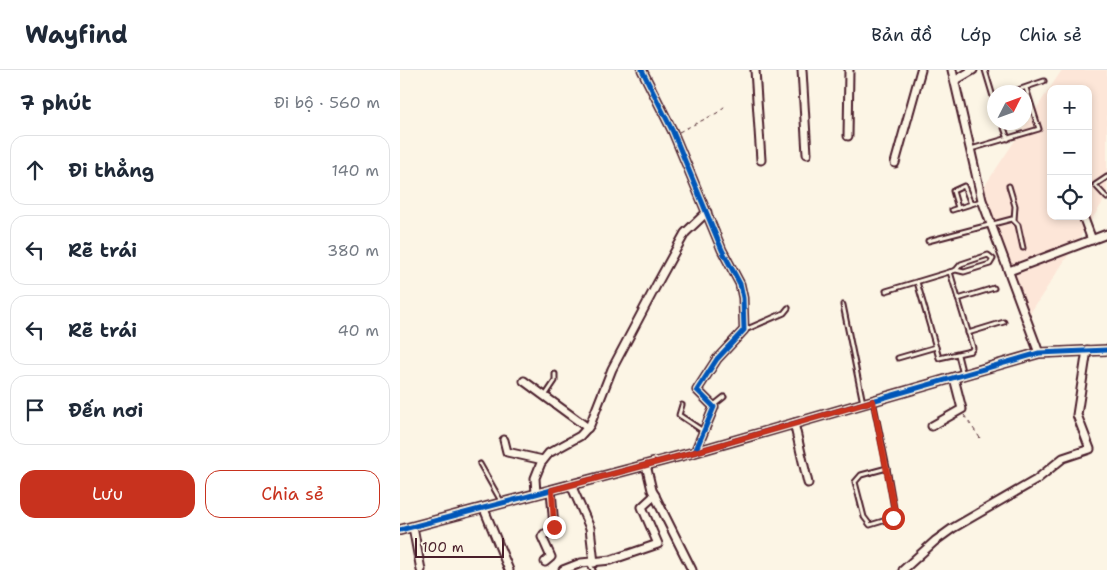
<!DOCTYPE html>
<html lang="vi">
<head>
<meta charset="utf-8">
<style>
  body { margin:0; font-family:"Shantell Sans",sans-serif; background:#f6f6f7; color:#1f2937 }
  .controls { position:absolute; right:15px; top:15px; display:grid; overflow:hidden; border-radius:10px; box-shadow:0 2px 8px #0003 }
  .controls button { width:45px; height:45px; display:grid; place-items:center; padding:0; border:0; border-bottom:1px solid #e0e1e3; background:#fff; color:#1f2937; font:25px sans-serif }
  .compass { position:absolute; left:587px; top:15px; width:45px; height:45px; border-radius:50%; background:#fff; box-shadow:0 2px 8px #0003; rotate:48deg }
  .scale { position:absolute; left:15px; bottom:12px; width:89px; box-sizing:border-box; padding-left:5px; border:2px solid #4a1f2b; border-top:0; font-size:14px; line-height:18px; white-space:nowrap; color:#4a1f2b; -webkit-text-stroke:4px #fcf5e5; paint-order:stroke }
  .stop { position:absolute; width:15px; height:15px; margin:-11px; border:4px solid #c8321e; border-radius:50%; background:#fff }
  .stop.end { background:#c8321e; border-color:#fff; box-shadow:0 1px 5px #0008 }
  .list { margin:0; padding:0; list-style:none }
  h2 { display:flex; justify-content:space-between; align-items:center; height:65px; margin:0; padding:0 20px; font-size:21px }
  h2 small { font-size:16px; font-weight:400; color:#747a83 }
  .list li { display:grid; grid-template-columns:32px 1fr auto; gap:15px; align-items:center; box-sizing:border-box; height:70px; margin:0 10px 10px; padding:0 10px; border:1px solid #e0e1e3; border-radius:15px }
  .list b { display:block; font-size:19px; white-space:nowrap }
  .list em { font-size:16px; font-style:normal; color:#747a83 }
  .actions { display:flex; gap:10px; padding:15px 20px }
  .actions a { flex:1; padding:11px 0; border:1px solid #c8321e; border-radius:15px; text-align:center; font-size:18px; color:#c8321e }
  .actions .main { background:#c8321e; color:#fff }
  .icon { flex:none; width:28px; height:28px; fill:none; stroke:currentColor; stroke-width:2; stroke-linecap:round; stroke-linejoin:round }
  .map { position:relative; flex:none; width:707px; height:500px; overflow:hidden }
  header { display:flex; align-items:center; gap:30px; box-sizing:border-box; height:70px; padding:0 25px; background:#fff; border-bottom:1px solid #e0e1e3 }
  header strong { font-size:24px }
  nav { display:flex; gap:28px; margin-inline-start:auto; font-size:18px }
  main { display:flex }
  aside { flex:1; background:#fff }
  .map>svg:first-child { display:block }
</style>
</head>
<body>
<header>
<strong>Wayfind</strong>
<nav><a>Bản đồ</a><a>Lớp</a><a>Chia sẻ</a></nav>
</header>
<main>
<aside>
<h2>7 phút<small>Đi bộ · 560 m</small></h2>
<ul class="list">
<li><svg class="icon" aria-label="ahead" viewBox="0 0 24 24"><path d="M12 20V5M6 11l6-6 6 6"/></svg><div><b>Đi thẳng</b></div><em>140 m</em></li>
<li><svg class="icon" aria-label="left" viewBox="0 0 24 24"><path d="M17 20v-9H6M10 6l-5 5 5 5"/></svg><div><b>Rẽ trái</b></div><em>380 m</em></li>
<li><svg class="icon" aria-label="left" viewBox="0 0 24 24"><path d="M17 20v-9H6M10 6l-5 5 5 5"/></svg><div><b>Rẽ trái</b></div><em>40 m</em></li>
<li><svg class="icon" aria-label="arrive" viewBox="0 0 24 24"><path d="M6 21V4h12l-3 4 3 4H6"/></svg><div><b>Đến nơi</b></div></li>
</ul>
<div class="actions"><a class="main">Lưu</a><a>Chia sẻ</a></div>
</aside>
<div class="map">
<svg width="707" height="500" viewBox="0 0 707 500">
  <rect width="100%" height="100%" fill="#fcf5e5"/>
  <filter id="ink" filterUnits="userSpaceOnUse"><feTurbulence type="fractalNoise" baseFrequency=".02" numOctaves="2"/><feDisplacementMap in="SourceGraphic" scale="10" xChannelSelector="R" yChannelSelector="G"/><feConvolveMatrix kernelMatrix="1 2 1 2 8 2 1 2 1" color-interpolation-filters="sRGB"/></filter>
  <g filter="url(#ink)">
    <path fill="#fde6d8" fill-rule="evenodd" d="M662 0H707V126L627 248 582 120ZM651 19H688V146H651Z"/>
    <g fill="none" stroke-linecap="round" stroke-linejoin="round">
      <defs>
        <g id="service">
          <path d="M585 0 594 30"/>
          <path d="M612 22 644 11"/>
          <path d="M602 52 608 69"/>
          <path d="M571 79 639 59 626 18"/>
          <path d="M707 107 695 115 707 128"/>
          <path d="M609 116 615 136 614 150"/>
          <path d="M558 138 553 121 564 116 571 134"/>
          <path d="M552 140 581 131"/>
          <path d="M528 171 612 149 618 155 623 178"/>
          <path d="M517 212 539 288 571 281 573 278 550 202"/>
          <path d="M486 221 556 200 564 202 590 194 593 189 588 185 561 194 556 200"/>
          <path d="M558 229 594 218"/>
          <path d="M443 235 463 333"/>
          <path d="M345 260 384 243 388 238"/>
          <path d="M568 263 604 252"/>
          <path d="M558 285 563 305"/>
          <path d="M498 288 536 277"/>
          <path d="M145 326 155 311V304"/>
          <path d="M473 331 487 398"/>
          <path d="M282 335 279 345 303 361"/>
          <path d="M314 335 324 327"/>
          <path d="M80 394 101 431"/>
          <path d="M487 398 495 444 493 448 470 455 464 447 455 412 461 405Z"/>
          <path d="M189 493 193 500"/>
        </g>
        <g id="minor">
          <path d="M242 0 273 62 322 180 340 214 343 228 344 260 317 289 297 320 314 337 295 382"/>
          <path d="M355 0 361 90"/>
          <path d="M402 0 407 84"/>
          <path d="M552 0 582 130 639 283"/>
          <path d="M556 10 573 0"/>
          <path d="M448 66 449 0"/>
          <path d="M495 93 521 0"/>
          <path d="M683 146 692 170"/>
          <path d="M609 201 707 164"/>
          <path d="M124 311 188 358"/>
          <path d="M394 353 408 413"/>
          <path d="M532 356 562 339 554 308"/>
          <path d="M104 370 107 382 143 390"/>
          <path d="M246 395 252 420 292 500"/>
          <path d="M171 415 190 458 194 493"/>
          <path d="M136 424 135 408 141 393 149 383 180 366 190 355 212 299 257 214 285 163 307 142"/>
          <path d="M84 439 109 500"/>
          <path d="M13 457 21 500"/>
          <path d="M145 492 151 487 142 467 144 464 152 462 154 457 151 420"/>
          <path d="M163 500 181 493 211 490 258 474 242 437 255 425"/>
          <path d="M503 500 535 471 553 458 636 410 663 388 690 379 677 345 687 280"/>
        </g>
        <path id="tertiary" d="M0 460 295 382 639 283 707 280"/>
      </defs>
      <use href="#service" stroke="#4a1f2b" stroke-width="7"/>
      <use href="#minor" stroke="#4a1f2b" stroke-width="11"/>
      <use href="#tertiary" stroke="#4a1f2b" stroke-width="12"/>
      <g stroke="#4a1f2b" stroke-width="1" stroke-dasharray="4 4" stroke-linecap="butt">
        <path d="M279 62 317 43 325 36"/>
        <path d="M564 345 580 368"/>
      </g>
      <use href="#service" stroke="#fcf5e5" stroke-width="3"/>
      <use href="#minor" stroke="#fcf5e5" stroke-width="7"/>
      <use href="#tertiary" stroke="#fcf5e5" stroke-width="9"/>
      <defs>
        <g id="cycleway">
          <path d="M242 0 273 62 322 180 340 214 343 228 344 260 317 289 297 320 314 337 295 382"/>
          <path d="M0 460 295 382 639 283 707 280"/>
        </g>
      </defs>
      <use href="#cycleway" stroke="#fcf5e5" stroke-width="8"/>
      <use href="#cycleway" stroke="#0057b8" stroke-width="5"/>
    </g>
  </g>
  <g fill="none" stroke-linecap="round" stroke-linejoin="round" filter="url(#ink)">
    <path stroke="#c8321e" stroke-width="6" d="M154 457 152 420 295 382 473 331 495 443 493 448"/>
  </g>
</svg>
<div class="controls">
<button>+</button>
<button>−</button>
<button><svg class="icon" aria-label="locate" viewBox="0 0 24 24"><circle cx="12" cy="12" r="6"/><path d="M12 2v4M12 18v4M2 12h4M18 12h4"/></svg></button>
</div>
<svg class="compass" viewBox="-18 -18 36 36"><path d="M0-13l5 13h-10z" fill="#e53935"/><path d="M0 13l5-13h-10z" fill="#747a83"/></svg>
<div class="scale">100 m</div>
<div class="stop" style="left:493px;top:448px"></div>
<div class="stop end" style="left:154px;top:457px"></div>
</div>
</main>
</body>
</html>
